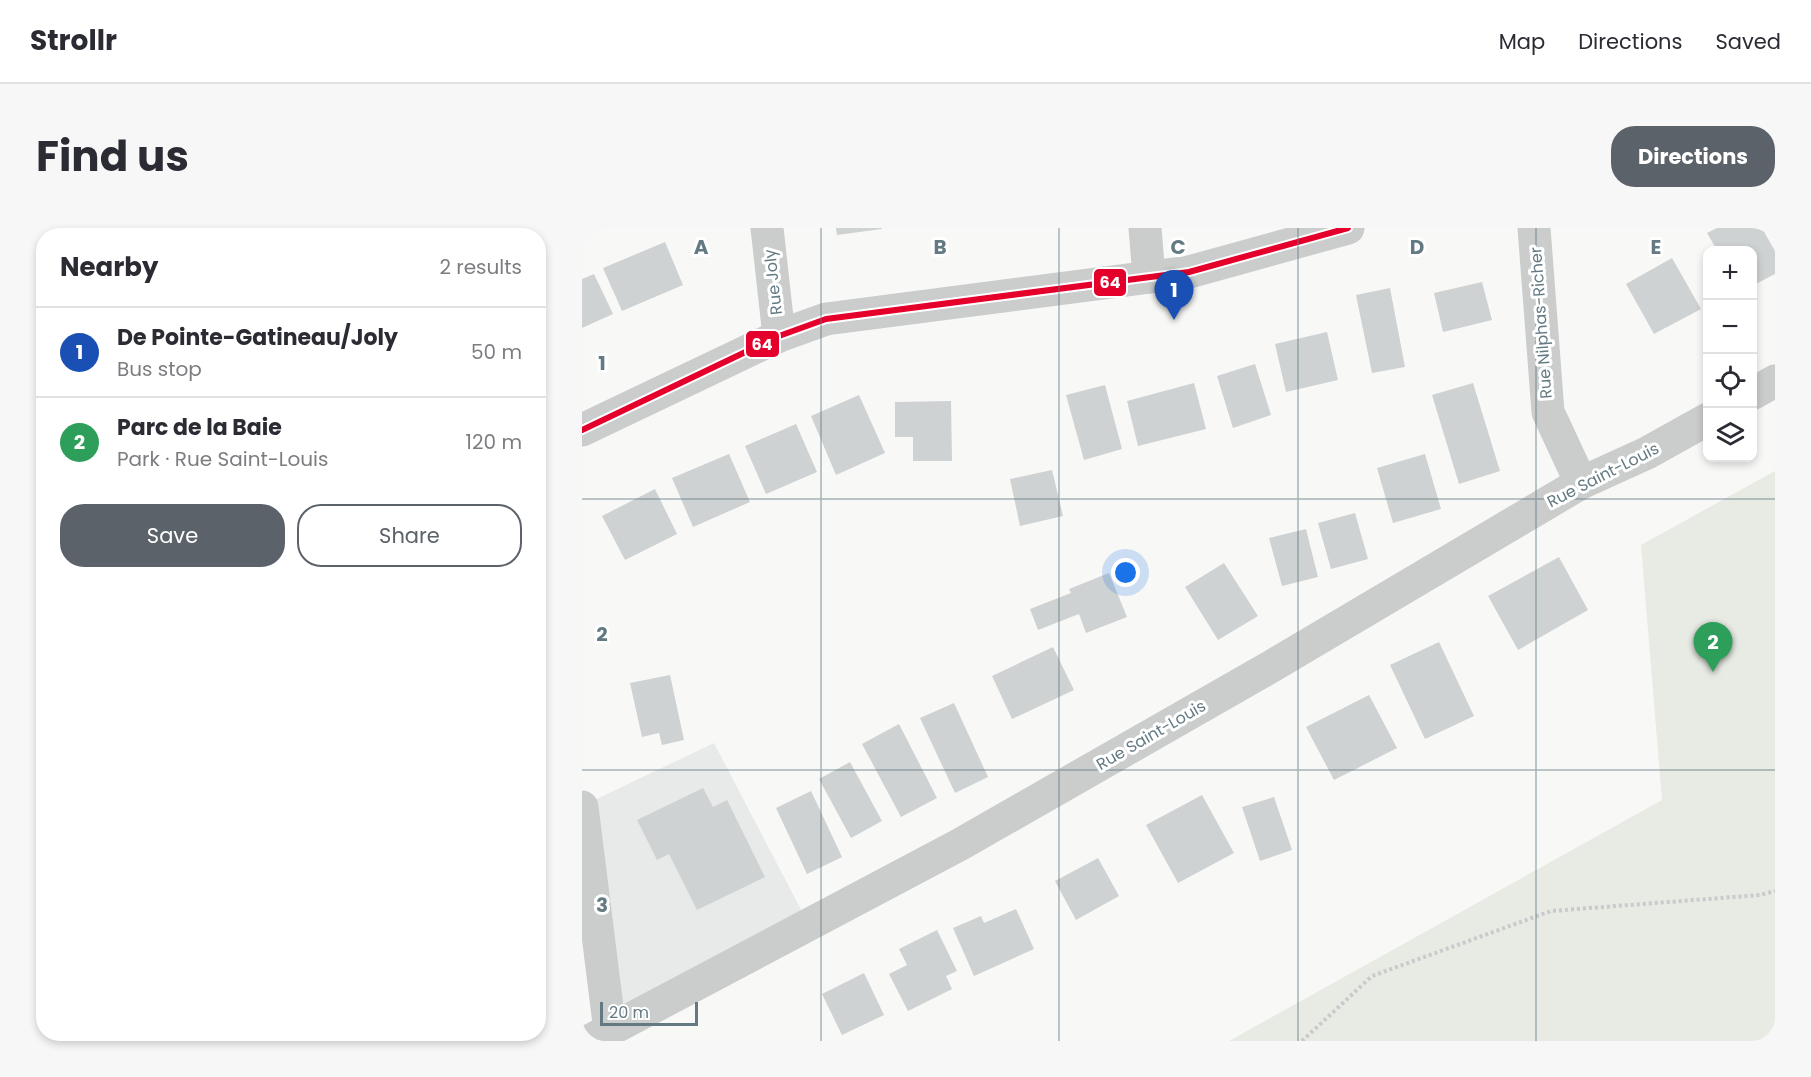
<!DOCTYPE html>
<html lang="en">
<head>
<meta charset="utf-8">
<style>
  body { margin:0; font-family:Poppins,sans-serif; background:#f7f7f7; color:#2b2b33 }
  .controls { position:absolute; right:18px; top:18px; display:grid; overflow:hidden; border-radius:12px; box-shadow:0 3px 9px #0003 }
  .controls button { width:54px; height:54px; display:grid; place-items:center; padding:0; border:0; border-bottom:2px solid #e1e1e2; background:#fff; color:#2b2b33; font:30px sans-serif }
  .scale { position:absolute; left:18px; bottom:15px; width:98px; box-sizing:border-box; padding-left:6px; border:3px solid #637a83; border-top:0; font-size:16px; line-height:21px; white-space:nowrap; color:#637a83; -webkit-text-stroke:4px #fff; paint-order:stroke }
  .you { position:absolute; left:544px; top:345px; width:21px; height:21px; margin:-15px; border:4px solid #fff; border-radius:50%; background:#1a73e8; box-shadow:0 0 0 9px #1a73e833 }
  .badge { display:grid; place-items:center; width:39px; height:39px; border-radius:50%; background:#5c6269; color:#fff; font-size:20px; font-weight:700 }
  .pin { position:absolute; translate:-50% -50px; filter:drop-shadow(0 2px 3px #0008) }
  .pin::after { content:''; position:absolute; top:32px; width:21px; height:18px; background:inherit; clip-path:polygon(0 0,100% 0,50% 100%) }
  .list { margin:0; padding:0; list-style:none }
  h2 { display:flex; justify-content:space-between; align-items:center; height:78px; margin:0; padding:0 24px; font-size:26px }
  h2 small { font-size:20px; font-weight:400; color:#7c7c81 }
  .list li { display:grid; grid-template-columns:39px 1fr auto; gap:18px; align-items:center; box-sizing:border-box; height:90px; padding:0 24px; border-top:2px solid #e1e1e2 }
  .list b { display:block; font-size:22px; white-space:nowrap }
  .list p { margin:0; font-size:20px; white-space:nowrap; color:#7c7c81 }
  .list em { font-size:20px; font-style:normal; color:#7c7c81 }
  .actions { display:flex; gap:12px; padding:18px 24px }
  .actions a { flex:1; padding:14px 0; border:2px solid #5c6269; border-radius:24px; text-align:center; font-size:21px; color:#5c6269 }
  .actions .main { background:#5c6269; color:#fff }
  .icon { flex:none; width:33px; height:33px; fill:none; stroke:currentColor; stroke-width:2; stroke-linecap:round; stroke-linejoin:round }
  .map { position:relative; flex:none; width:1193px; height:813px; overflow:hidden; border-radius:24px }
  header { display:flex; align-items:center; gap:36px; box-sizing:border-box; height:84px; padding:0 30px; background:#fff; border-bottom:2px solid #e1e1e2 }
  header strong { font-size:28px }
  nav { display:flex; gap:33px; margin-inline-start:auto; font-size:21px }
  .intro { display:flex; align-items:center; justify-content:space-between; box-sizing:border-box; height:144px; padding:0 36px }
  h1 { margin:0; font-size:42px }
  .button { padding:15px 27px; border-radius:24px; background:#5c6269; color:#fff; font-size:21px; font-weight:700 }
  main { display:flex; gap:36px; padding:0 36px }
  aside { flex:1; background:#fff; border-radius:24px; box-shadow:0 3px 9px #0003 }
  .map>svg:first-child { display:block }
</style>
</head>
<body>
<header>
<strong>Strollr</strong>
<nav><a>Map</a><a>Directions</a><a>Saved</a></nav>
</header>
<div class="intro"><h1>Find us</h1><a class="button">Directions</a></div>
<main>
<aside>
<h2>Nearby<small>2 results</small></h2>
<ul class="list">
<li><span class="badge" style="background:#1a4fb4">1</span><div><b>De Pointe-Gatineau/Joly</b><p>Bus stop</p></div><em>50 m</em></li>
<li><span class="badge" style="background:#2e9e5b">2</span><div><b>Parc de la Baie</b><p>Park · Rue Saint-Louis</p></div><em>120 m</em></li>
</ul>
<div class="actions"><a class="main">Save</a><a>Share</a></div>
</aside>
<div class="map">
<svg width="1193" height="813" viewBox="0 0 1193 813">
  <rect width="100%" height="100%" fill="#f8f8f7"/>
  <path fill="#e8e9e9" d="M132 515 226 695 28 803 0 578Z"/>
  <path fill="#e8eae4" d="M1193 243V813H647L1080 572 1059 317Z"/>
  <g fill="#cfd2d2">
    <path d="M254 0H300V1L255 7Z"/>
    <path d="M1135 0H1180L1193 23V46L1170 58V22H1135L1125 5Z"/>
    <path d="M83 14 101 57 40 83 21 40Z"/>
    <path d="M1090 30 1119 81 1072 106 1044 56Z"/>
    <path d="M12 46 31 86 0 100V51Z"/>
    <path d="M900 54 910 92 861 104 852 65Z"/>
    <path d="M808 60 823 139 790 145 774 67Z"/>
    <path d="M745 104 756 152 704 164 693 116Z"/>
    <path d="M673 136 689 187 651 200 635 148Z"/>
    <path d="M612 155 624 201 556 218 545 173Z"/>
    <path d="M891 155 918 243 877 256 850 167Z"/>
    <path d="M523 157 540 221 502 232 484 167Z"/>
    <path d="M277 167 303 225 254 247 229 188Z"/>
    <path d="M369 173 370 233H331V209H313V174Z"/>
    <path d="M214 196 235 244 184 266 163 218Z"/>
    <path d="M147 226 168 274 111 299 90 250Z"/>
    <path d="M843 226 859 281 811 295 795 240Z"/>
    <path d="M470 242 481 288 438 298 428 251Z"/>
    <path d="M73 261 95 306 43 332 20 288Z"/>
    <path d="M773 285 786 331 749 341 736 295Z"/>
    <path d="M724 301 736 349 700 358 687 310Z"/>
    <path d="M977 329 1006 382 936 422 906 368Z"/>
    <path d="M642 335 676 388 636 412 603 359Z"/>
    <path d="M527 345 545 389 504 405 497 386 456 402 448 381 489 365 487 361Z"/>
    <path d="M857 414 892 488 843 511 808 437Z"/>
    <path d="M471 419 492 462 430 491 410 448Z"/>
    <path d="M88 447 102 512 80 517 77 505 60 509 48 455Z"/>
    <path d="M787 467 815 520 752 552 724 499Z"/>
    <path d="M372 475 406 549 373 565 338 490Z"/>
    <path d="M317 496 355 570 319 589 280 516Z"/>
    <path d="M268 534 300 593 269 610 237 551Z"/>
    <path d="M121 560 131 579 145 572 183 649 115 682 87 626 75 632 55 592Z"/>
    <path d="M229 563 260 629 225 646 194 580Z"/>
    <path d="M620 567 652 625 596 655 564 597Z"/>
    <path d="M692 569 710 622 678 633 660 579Z"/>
    <path d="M516 630 537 668 494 692 473 653Z"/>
    <path d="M434 681 452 721 392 748 371 700 399 688 402 695Z"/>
    <path d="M355 702 375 743 364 748 370 761 326 783 307 746 325 737 317 721Z"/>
    <path d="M282 745 302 787 260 807 240 766Z"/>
  </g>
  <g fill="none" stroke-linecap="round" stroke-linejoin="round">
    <path stroke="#c9cacb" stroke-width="4" stroke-dasharray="3 3" stroke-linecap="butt" d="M720 813 790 748 969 683 1178 667 1193 663"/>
    <g stroke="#cbcdcd" stroke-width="33">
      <path d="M185 0 197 108"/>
      <path d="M563 0 567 49"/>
      <path d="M952 0 966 184 999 255"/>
      <path d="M1170 166 1193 153"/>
      <path d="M0 202 197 108 244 91 607 44 766 0"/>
      <path d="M0 579 28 803"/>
      <path d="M7 813 377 617 690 438 999 255 1065 225 1126 191"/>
    </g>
    <defs>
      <path id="bus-1" d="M0 202 197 108 244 91 607 44 766 0"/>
    </defs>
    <use href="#bus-1" stroke="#fff" stroke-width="10"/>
    <use href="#bus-1" stroke="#e4002b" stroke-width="6"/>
  </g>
  <path fill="none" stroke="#637a83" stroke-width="1.5" stroke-opacity="0.55" d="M239 0V813M477 0V813M716 0V813M954 0V813M0 271H1193M0 542H1193"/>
  <g text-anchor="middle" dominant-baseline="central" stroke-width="6" stroke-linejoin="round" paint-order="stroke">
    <g font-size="16" fill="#637a83" stroke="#fff">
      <text transform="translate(191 54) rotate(-96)">Rue Joly</text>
      <text transform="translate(959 95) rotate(-94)">Rue Nilphas-Richer</text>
      <text transform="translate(1021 247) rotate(-27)">Rue Saint-Louis</text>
      <text transform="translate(569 507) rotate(-30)">Rue Saint-Louis</text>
    </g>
  </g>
  <g font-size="20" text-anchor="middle" font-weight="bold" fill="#637a83" stroke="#fff" stroke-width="6" stroke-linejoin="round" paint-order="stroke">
    <text x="119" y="26">A</text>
    <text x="358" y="26">B</text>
    <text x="596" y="26">C</text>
    <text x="835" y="26">D</text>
    <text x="1074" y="26">E</text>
    <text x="20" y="142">1</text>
    <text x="20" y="413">2</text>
    <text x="20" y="684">3</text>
  </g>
  <g stroke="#fff" stroke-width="2">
    <rect x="511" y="40" width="34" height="29" rx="6" fill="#e4002b"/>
    <rect x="163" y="102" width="35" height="28" rx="6" fill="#e4002b"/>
  </g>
  <g font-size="16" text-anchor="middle" font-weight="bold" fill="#fff">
    <text x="528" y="60">64</text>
    <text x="180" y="122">64</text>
  </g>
</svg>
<div class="controls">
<button>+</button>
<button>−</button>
<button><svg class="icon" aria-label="locate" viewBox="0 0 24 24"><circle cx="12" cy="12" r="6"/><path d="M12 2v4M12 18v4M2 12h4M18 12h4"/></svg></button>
<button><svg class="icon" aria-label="layers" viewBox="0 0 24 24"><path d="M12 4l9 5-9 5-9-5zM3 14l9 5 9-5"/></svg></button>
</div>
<div class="scale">20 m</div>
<div class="you"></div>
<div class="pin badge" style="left:592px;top:92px;background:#1a4fb4">1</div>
<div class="pin badge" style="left:1131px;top:444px;background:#2e9e5b">2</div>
</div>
</main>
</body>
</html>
